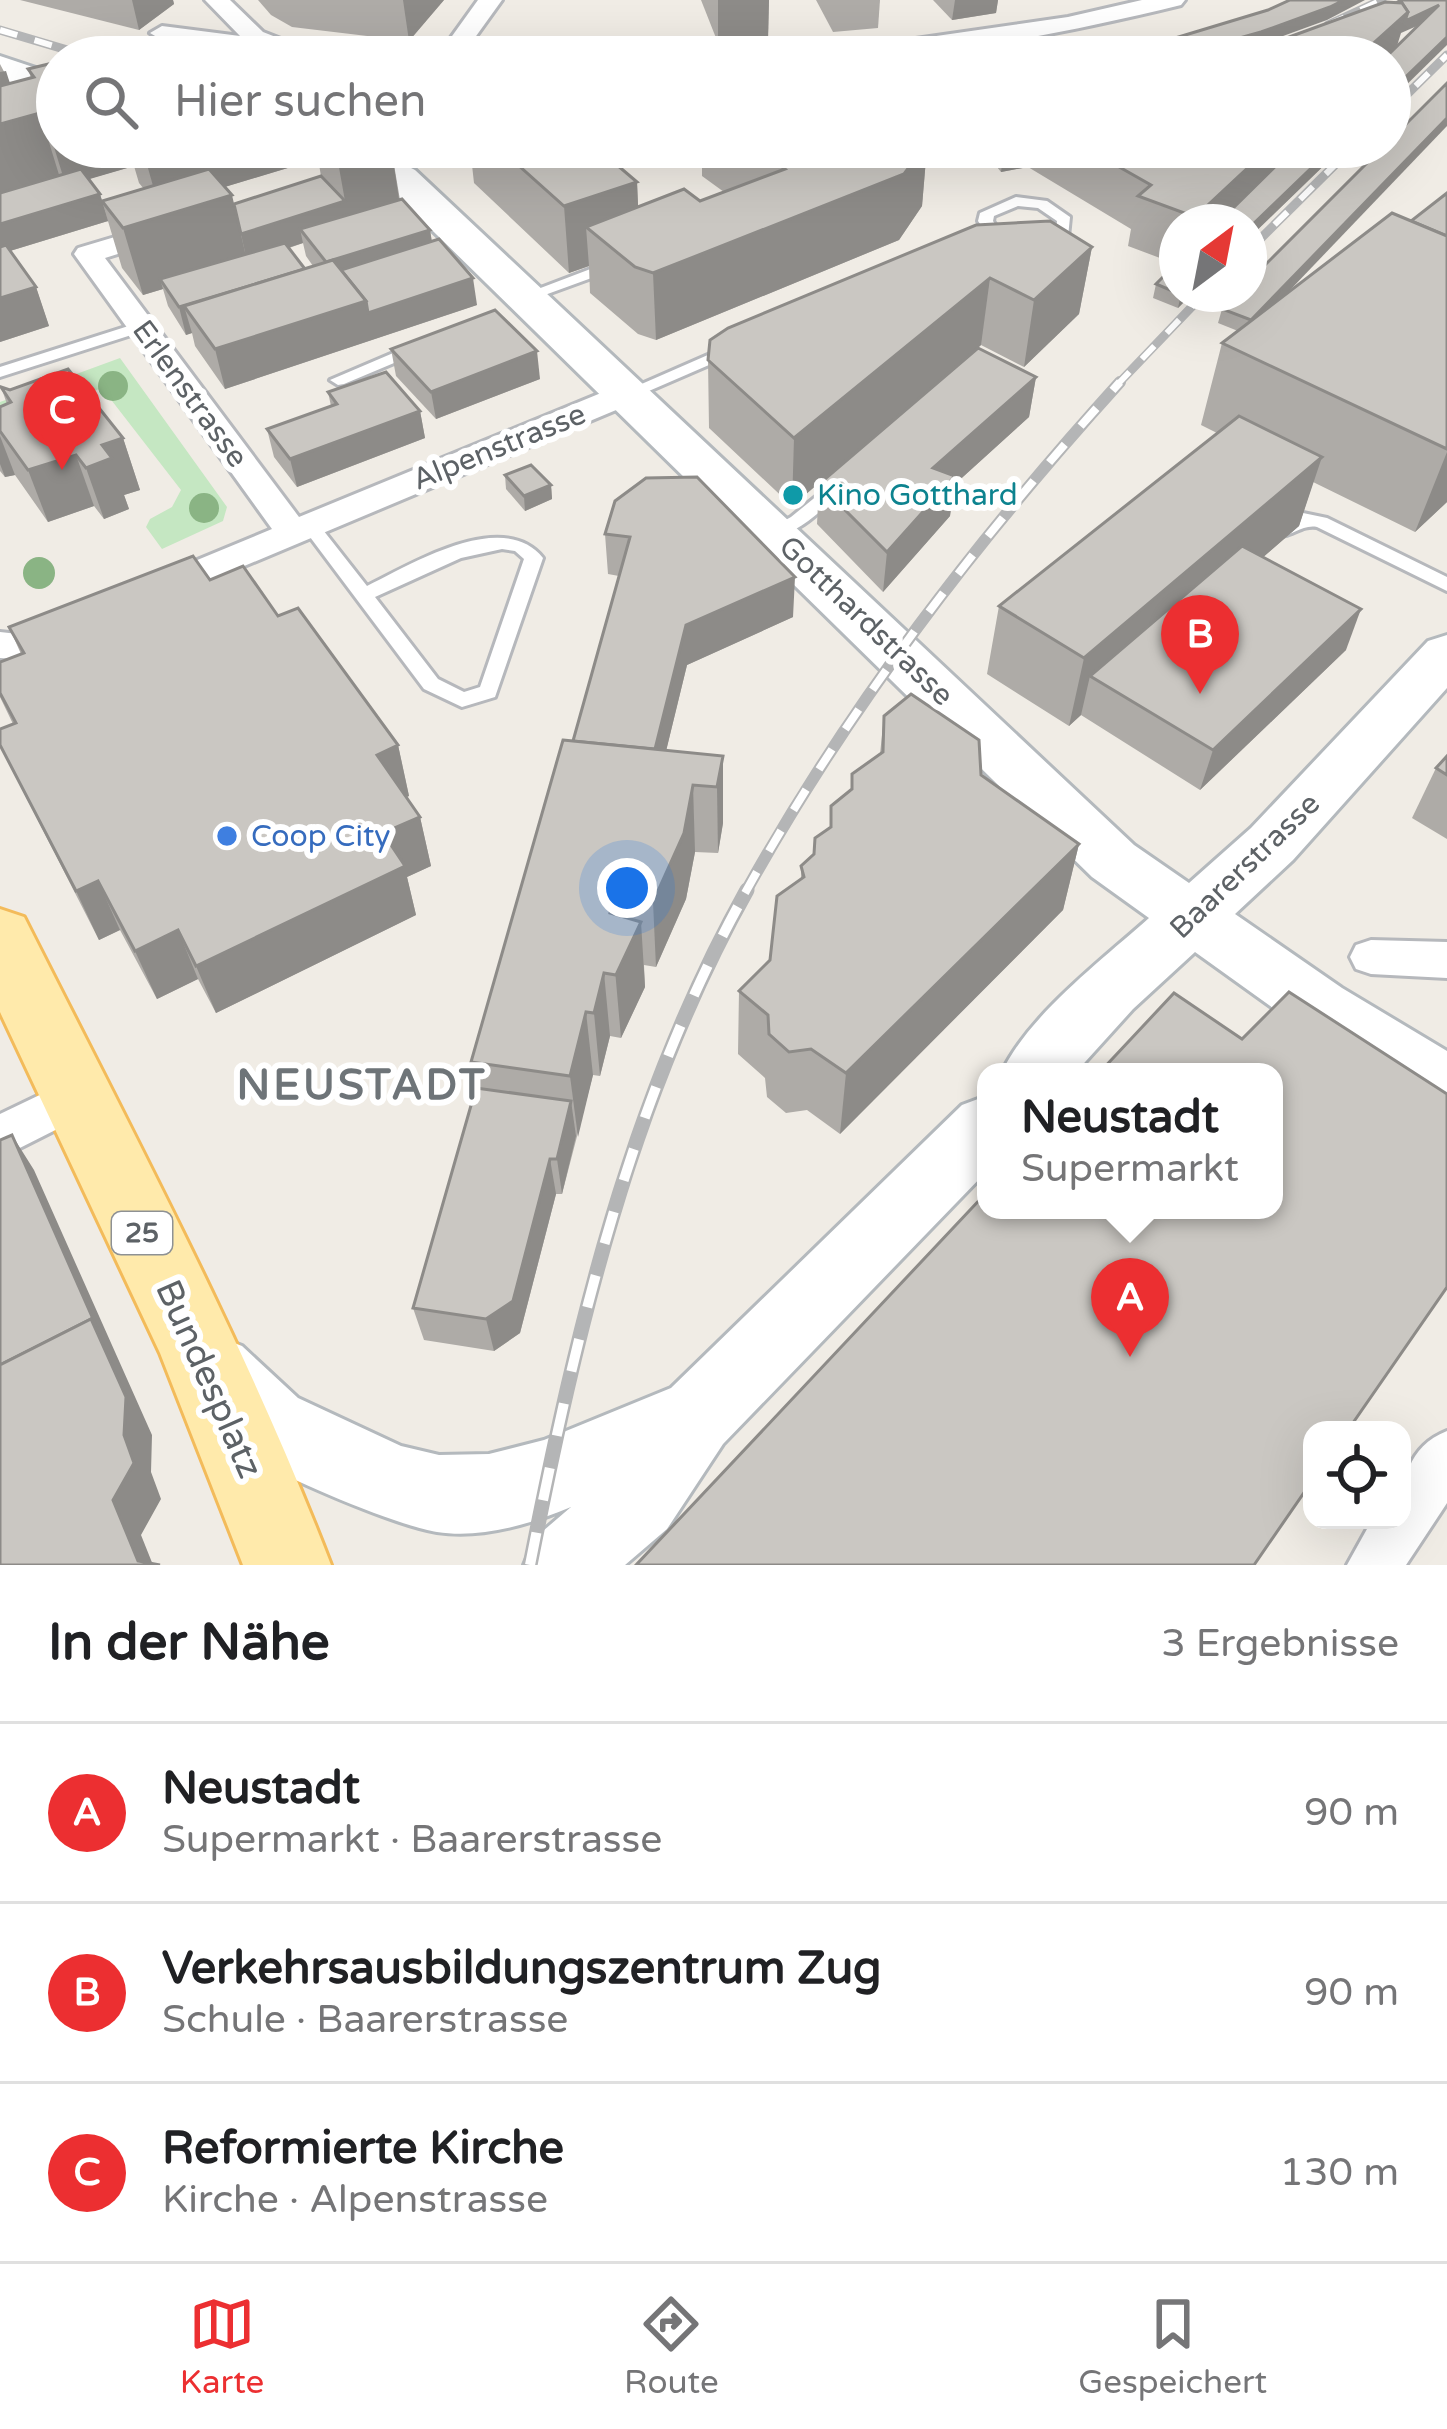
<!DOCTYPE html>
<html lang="de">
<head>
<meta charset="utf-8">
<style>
  body { margin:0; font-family:"Varela Round",sans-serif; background:#f6f6f6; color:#202124 }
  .controls { position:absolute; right:36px; bottom:36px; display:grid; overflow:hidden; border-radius:24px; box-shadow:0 12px 48px #0002 }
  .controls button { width:108px; height:108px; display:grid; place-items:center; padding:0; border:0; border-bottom:3px solid #e0e0e0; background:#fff; color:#202124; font:60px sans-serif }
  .compass { position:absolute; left:1159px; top:204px; width:108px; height:108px; border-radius:50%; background:#fff; box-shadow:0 12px 48px #0002; rotate:32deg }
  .you { position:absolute; left:627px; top:888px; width:42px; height:42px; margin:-30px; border:9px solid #fff; border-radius:50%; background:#1a73e8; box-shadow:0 0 0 18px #1a73e833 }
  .badge { display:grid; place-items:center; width:78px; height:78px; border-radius:50%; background:#ec2f31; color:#fff; font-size:39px; font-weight:700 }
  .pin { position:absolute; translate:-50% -99px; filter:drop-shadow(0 3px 6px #0008) }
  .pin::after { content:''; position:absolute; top:63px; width:42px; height:36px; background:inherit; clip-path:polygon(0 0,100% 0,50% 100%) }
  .popup { position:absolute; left:977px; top:1063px; width:306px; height:156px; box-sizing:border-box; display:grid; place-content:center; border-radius:24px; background:#fff; filter:drop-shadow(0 3px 9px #0005); font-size:39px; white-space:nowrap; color:#757577 }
  .popup b { font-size:45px; color:#202124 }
  .popup::after { content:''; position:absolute; left:50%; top:100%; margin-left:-24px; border:24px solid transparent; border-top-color:#fff }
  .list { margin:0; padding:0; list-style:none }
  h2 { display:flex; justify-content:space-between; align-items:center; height:156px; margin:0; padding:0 48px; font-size:51px }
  h2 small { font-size:39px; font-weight:400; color:#757577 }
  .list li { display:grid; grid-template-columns:78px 1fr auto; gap:36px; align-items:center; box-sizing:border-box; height:180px; padding:0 48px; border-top:3px solid #e0e0e0 }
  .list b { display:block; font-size:45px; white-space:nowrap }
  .list p { margin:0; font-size:39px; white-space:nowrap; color:#757577 }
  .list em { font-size:39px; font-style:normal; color:#757577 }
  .icon { flex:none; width:66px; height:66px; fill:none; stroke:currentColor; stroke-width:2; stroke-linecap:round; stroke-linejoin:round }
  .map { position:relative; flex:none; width:1447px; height:1565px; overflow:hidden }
  .search { position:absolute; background:#fff; box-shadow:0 12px 48px #0002; left:36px; right:36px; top:36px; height:132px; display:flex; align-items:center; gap:30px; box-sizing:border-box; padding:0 42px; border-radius:66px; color:#757577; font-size:45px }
  .sheet { height:696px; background:#fff }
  nav { display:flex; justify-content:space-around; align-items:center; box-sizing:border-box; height:168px; border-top:3px solid #e0e0e0; background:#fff; font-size:33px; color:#757577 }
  nav a { display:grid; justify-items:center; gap:6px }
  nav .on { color:#ec2f31 }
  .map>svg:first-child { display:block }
</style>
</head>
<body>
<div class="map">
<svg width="1447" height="1565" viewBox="0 0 1447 1565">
  <rect width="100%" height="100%" fill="#f0ece5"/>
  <path fill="#c5e7c2" d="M120 358 227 507 223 521 162 549 146 527 150 519 172 507 181 490 102 388 0 426V402Z"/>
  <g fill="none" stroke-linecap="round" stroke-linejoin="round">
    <defs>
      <g id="lane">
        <path d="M1016 197 1047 201 1070 217 1068 237 1033 249 990 238 978 221 980 213ZM1018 206 1038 208 1057 221 1056 231 1032 239 1000 232 993 221 994 216Z"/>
        <path d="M614 260 619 262V268L531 300 525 302 517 297Z"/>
        <path d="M141 322 149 327 147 330 0 377V367Z"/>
        <path d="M419 342 427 347 425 350 344 384 338 385 330 380Z"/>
        <path d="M733 344 739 346V352L635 397H623L621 393Z"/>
        <path d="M840 477 846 479V487C824 507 798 538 767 536L764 532 791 517Z"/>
        <path d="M1303 513 1327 518 1447 577V591L1317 527C1300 524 1289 540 1274 535L1271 531 1274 527Z"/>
        <path d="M310 519 316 521 367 586C412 564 503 508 543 558L495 697 462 707 424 689 301 525 304 521ZM502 549 515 551 524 559 480 687 464 692 438 679 375 597 461 558Z"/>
      </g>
      <g id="street">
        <path d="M205 0H230L263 32 314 52 311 57 162 40 150 33 162 26 240 36Z"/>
        <path d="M478 0H502L461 57H437Z"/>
        <path d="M1142 0H1185L1181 5C1066 33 946 57 827 57L839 50 1068 17Z"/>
        <path d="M165 222 175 224 179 230 175 236 105 258 299 517 618 386H640L645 393 640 400 168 598H144L138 590 144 582 272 529 74 254 78 248Z"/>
        <path d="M63 617 76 620 81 629C67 652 25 660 0 658V632L18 634Z"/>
        <path d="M1371 940 1447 942V978L1371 974 1356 969 1350 957 1356 945Z"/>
        <path d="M73 1079 89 1085 96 1099 89 1113 0 1158V1114Z"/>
        <path d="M1447 1431V1503L1406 1565H1347L1372 1520H1402C1402 1481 1407 1447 1447 1431Z"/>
      </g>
      <g id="secondary">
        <path d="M0 56 57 75V98L0 79Z"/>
        <path d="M283 147C332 147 370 146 415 170L1134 845 1189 883 1251 828 1428 641 1447 635V688L1293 860 1235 914 1342 988 1447 1051V1114L1424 1105 1298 1026 1195 952 1133 1009 1076 1072H1002C1029 1015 1102 960 1149 918L1092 877 387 186 358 170 288 155Z"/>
        <path d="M986 1096V1172L723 1444 667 1529 625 1565H524L536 1537 571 1507C531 1524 481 1539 437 1532 398 1526 272 1474 242 1450 216 1429 192 1402 179 1372L190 1346 216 1336 242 1346 298 1398 401 1446 439 1455 489 1454 544 1440 671 1388 962 1105Z"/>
      </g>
      <path id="primary" d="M0 909 24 917C132 1131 245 1342 331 1565H243L160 1353 0 1012Z"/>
    </defs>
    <use href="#lane" stroke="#b6b8bc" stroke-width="6"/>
    <use href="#street" stroke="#b6b8bc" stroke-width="6"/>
    <use href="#secondary" stroke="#b4b9bd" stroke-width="6"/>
    <use href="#primary" stroke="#f3bb5a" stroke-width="6"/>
    <use href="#lane" fill="#fff" fill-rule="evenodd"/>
    <use href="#street" fill="#fff" fill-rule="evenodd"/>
    <use href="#secondary" fill="#fff" fill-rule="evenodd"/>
    <use href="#primary" fill="#ffeaab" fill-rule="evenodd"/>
    <defs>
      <g id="rail-far2">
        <path d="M1328 25 1382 0"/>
        <path d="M0 30 91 57"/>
        <path d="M1390 111 1447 55"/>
        <path d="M1249 250 1353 147"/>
        <path d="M1117 385 1204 294"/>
      </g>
      <path id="rail-far1" d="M745 893C849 706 977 540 1120 382"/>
      <path id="rail" d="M530 1565C576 1332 630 1099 747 890"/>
    </defs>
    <use href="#rail-far2" stroke="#b4b5b6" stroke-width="9"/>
    <use href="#rail-far1" stroke="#b4b5b6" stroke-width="12"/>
    <use href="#rail" stroke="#b4b5b6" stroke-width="15"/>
    <use href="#rail-far2" stroke="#fff" stroke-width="6" stroke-dasharray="18" stroke-linecap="butt"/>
    <use href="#rail-far1" stroke="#fff" stroke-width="8" stroke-dasharray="24" stroke-linecap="butt"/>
    <use href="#rail" stroke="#fff" stroke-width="10" stroke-dasharray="33" stroke-linecap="butt"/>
  </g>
  <g fill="#8ab484">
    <circle cx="113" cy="386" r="15"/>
    <circle cx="204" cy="508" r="15"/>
    <circle cx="39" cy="573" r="16"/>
  </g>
  <g fill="#aeaba7" fill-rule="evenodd">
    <path d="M20 0H173L174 4 139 30Z"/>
    <path d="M258 0H444L409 41 292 27 271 15Z"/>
    <path d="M701 0H769L768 39 718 43Z"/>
    <path d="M816 0H880L878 28 833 32Z"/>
    <path d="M933 0H998L996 13 952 20Z"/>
    <path d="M57 62V147H287L291 167 224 187 234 204 321 176 316 147H391L400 200 430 230 432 242 477 305 225 389 195 346 192 333 186 335 168 306 163 289 143 295 122 268 102 201 144 189 139 183 134 166 88 179 100 194 108 221 10 251 36 287 49 326 0 342V64L10 83 31 78 28 69ZM303 243 306 256 313 266 305 269 289 248Z"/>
    <path d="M470 147H596L637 182 638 207 700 201 724 192 702 176V147H927L922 206 899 240 656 340 638 334 590 293 589 266 569 273 474 183Z"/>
    <path d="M981 147H1343L1249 238V222H1177V294H1192L1178 308 1153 298 1156 284 1176 264 1128 246 1131 229 1028 167 1001 172Z"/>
    <path d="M1447 193V502L1415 532 1313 482 1299 526 1263 557 1346 650 1200 790 1081 715 1069 726 987 674 999 606 1217 433 1201 425 1222 343 1238 331 1218 323 1222 309 1287 294 1411 221Z"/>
    <path d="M1092 247 1079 314 1024 367 981 345 978 348 1036 377 1029 417 954 485 950 516 883 592 817 524 819 484 960 363 792 506 709 428 708 360Z"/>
    <path d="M391 349 540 379 436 419 396 376Z"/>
    <path d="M1 387 123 438 140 490 124 495 129 509 104 519 94 506 48 522 15 475 5 477 0 471V407L7 404Z"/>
    <path d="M328 392 420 411 425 438 297 487 274 457 267 429 331 406Z"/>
    <path d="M505 475 551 485 552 499 525 511 506 489Z"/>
    <path d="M615 501 793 617 687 665 666 751 723 756V823L718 853 695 852 686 899 656 967 644 965 645 987 621 1038 610 1036 600 1076 593 1075 562 1194H556L520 1333 494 1351 424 1340 413 1308 476 1088 471 1062 573 741 619 576 608 574 605 534Z"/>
    <path d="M210 580 278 616 398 745 409 796 406 797 420 817 431 866 407 877 416 915 216 1013 198 979 157 999 120 930 99 940 0 746 13 724 0 697V662L21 654 9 627Z"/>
    <path d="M884 716 981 775 1079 844 1063 910 840 1134 807 1110 786 1113 767 1097 765 1078 738 1054 739 991 770 960 801 879V866L814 854 830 828 831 806 851 790 852 774 880 754Z"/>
    <path d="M1447 756V839L1412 818 1436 768Z"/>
  </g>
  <g fill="#8d8b88">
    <path d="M132 0H173L174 4 139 30Z"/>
    <path d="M403 0H444L409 41Z"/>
    <path d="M718 0H769L768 39 718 43Z"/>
    <path d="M955 0H998L996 13 952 20Z"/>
    <path d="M1344 0H1365L1327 20 1258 45 1216 57H1172Z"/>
    <path d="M1439 5 1435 18 1401 33 1393 59 1358 57 1408 12Z"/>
    <path d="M1447 37V45L1390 101V92Z"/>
    <path d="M6 71 21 118 40 113 60 178 0 205V72Z"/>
    <path d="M57 117V147H129L134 166 66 186 46 121Z"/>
    <path d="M1447 118V126L1248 334 1251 320Z"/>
    <path d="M142 147H287L291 167 159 207Z"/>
    <path d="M391 147 401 212 300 229 303 243 247 261 241 234 345 201 338 162Z"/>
    <path d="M924 147H927L922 206 899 240 656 340 653 273Z"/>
    <path d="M1004 147H1031L1028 167 1001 172Z"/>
    <path d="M1270 147H1309L1230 222H1194L1195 217Z"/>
    <path d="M1333 147H1343L1249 238V228Z"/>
    <path d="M637 182 640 248 586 227 589 266 569 273 564 206Z"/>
    <path d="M100 194 108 221 0 254V224Z"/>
    <path d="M232 195 247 261 160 279 163 289 143 295 123 228Z"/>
    <path d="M430 230 434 257 345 284 326 262Z"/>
    <path d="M1092 247 1079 314 1024 367 1034 300Z"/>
    <path d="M306 270 184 306 192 333 186 335 179 307Z"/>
    <path d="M473 278 477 305 225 389 215 349 366 301Z"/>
    <path d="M990 278 981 345 792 506 794 438Z"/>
    <path d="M36 287 49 326 0 342V298Z"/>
    <path d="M1181 294H1192L1178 308Z"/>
    <path d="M537 351 540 379 436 419 431 392Z"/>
    <path d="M1036 377 1029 417 954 485 950 516 883 592 887 552 933 468Z"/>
    <path d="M420 411 425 438 297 487 290 459Z"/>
    <path d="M0 436 15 475 5 477 0 464Z"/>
    <path d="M123 438 140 490 124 495 129 509 104 519 86 468 102 445Z"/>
    <path d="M1447 452V502L1415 532Z"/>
    <path d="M76 455 94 506 48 522 28 470Z"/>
    <path d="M1322 457 1299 526 1112 689 1090 676 1081 715 1069 726 1084 658Z"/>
    <path d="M551 485 552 499 525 511 524 496Z"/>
    <path d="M795 577 793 617 687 665 650 817 648 778 686 625Z"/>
    <path d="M1361 609 1346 650 1200 790 1213 750Z"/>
    <path d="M398 745 409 796 388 805 377 755Z"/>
    <path d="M723 756V823L718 853 717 787Z"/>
    <path d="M693 785 695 852 686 899 656 967 653 902Z"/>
    <path d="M420 817 431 866 407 877 416 915 216 1013 196 966 383 833Z"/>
    <path d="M1079 844 1063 910 840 1134 846 1073Z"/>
    <path d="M98 881 120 930 99 940 76 891Z"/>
    <path d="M614 897 619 962 641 922 645 987 621 1038 610 913Z"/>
    <path d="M178 930 198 979 157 999 135 951Z"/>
    <path d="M604 973 610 1036 600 1076 594 1013Z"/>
    <path d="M586 1012 593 1075 578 1137 570 1076Z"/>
    <path d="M571 1101 576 1136 562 1194 557 1159Z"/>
    <path d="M12 1135 34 1170 152 1435 151 1472 161 1499 141 1535 153 1565H141L0 1377Z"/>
    <path d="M550 1159 556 1194 520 1333 494 1351 486 1319Z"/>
  </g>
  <g fill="#cac7c2" stroke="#8d8b88" stroke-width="3">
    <path d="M1290 0H1344L1330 7 1261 32 1172 57H1084L1162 42 1268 10Z"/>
    <path d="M1401 0H1447V37L1390 92V57H1386L1439 5 1405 21 1408 12 1402 3H1396Z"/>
    <path d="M1385 2 1402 3 1408 12 1358 57H1215L1281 40Z"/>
    <path d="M57 62V117L46 121 40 113 0 124V86L34 77 28 69Z"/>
    <path d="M1447 83V118L1251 320 1222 309 1236 294H1249V281L1383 147H1390V140Z"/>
    <path d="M323 147H389L338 162Z"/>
    <path d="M498 147H596L637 182 564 206Z"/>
    <path d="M754 147H924L904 174 653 273 635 267 586 227 684 189 700 201 785 169Z"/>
    <path d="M1084 147H1270L1195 217 1138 196 1151 185Z"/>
    <path d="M1295 147H1333L1249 228V222H1219Z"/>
    <path d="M81 169 100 194 0 224V193Z"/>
    <path d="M209 169 232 195 123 228 102 201Z"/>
    <path d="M321 176 345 201 241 234 234 204Z"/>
    <path d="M1447 193V236L1411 221Z"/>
    <path d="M402 199 430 230 326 262 300 229Z"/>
    <path d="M1392 213 1447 236V449L1222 343Z"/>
    <path d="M1050 221 1092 247 1034 300 990 278 794 438 708 360 710 340 728 328 976 225Z"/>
    <path d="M439 239 473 278 368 313 366 301 341 270Z"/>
    <path d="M285 243 305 269 179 307 160 279Z"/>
    <path d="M6 245 36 287 0 298V247Z"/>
    <path d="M333 260 366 301 215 349 184 306Z"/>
    <path d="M1177 263V293L1156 284Z"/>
    <path d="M495 310 537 351 431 392 391 349Z"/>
    <path d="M978 348 1036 377 933 468 955 476 887 552 819 484Z"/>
    <path d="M68 369 123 438 102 445 112 458 86 468 76 455 28 470 0 431V407L11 402 1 387 10 390Z"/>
    <path d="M386 372 420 411 290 459 267 429 337 404 328 392Z"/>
    <path d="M1239 416 1322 457 1084 658 999 606Z"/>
    <path d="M531 465 551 485 524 496 505 475Z"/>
    <path d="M697 477 795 577 686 625 655 749 573 741 630 537 605 534 615 501 646 478Z"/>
    <path d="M1242 546 1361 609 1213 750 1090 676Z"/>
    <path d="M193 556 210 580 243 566 278 616 298 608 398 745 377 755 420 817 383 833 405 866 196 966 178 930 135 951 98 881 76 891 0 745V729L16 723 0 693V662L24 653 9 627Z"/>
    <path d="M911 694 979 740 981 775 1079 844 846 1073 811 1049 789 1052 769 1034 768 1015 739 991 770 960 777 896 804 877 801 866 814 854 815 838 831 827V806L852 789V774L883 752 884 716Z"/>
    <path d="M563 740 723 756 717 787 693 785 684 833 653 902 614 897 610 913 641 922 616 975 604 973 594 1013 586 1012 570 1076 471 1062Z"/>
    <path d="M1447 756V775L1436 768Z"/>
    <path d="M1289 992 1447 1094V1287L1348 1430H1312V1481L1254 1565H636L986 1193V1210H1274V1072H1100L1174 993 1242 1039Z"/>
    <path d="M476 1088 571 1101 557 1159H550L513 1301 486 1319 413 1308Z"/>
    <path d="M12 1135 97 1328 91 1319 0 1365V1140Z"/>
    <path d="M91 1319 126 1397 124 1435 134 1463 113 1500 138 1561 160 1565H0V1365Z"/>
  </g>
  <circle fill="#0f9aa8" stroke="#fff" stroke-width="4.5" cx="793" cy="495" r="12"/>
  <circle fill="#3f7fe0" stroke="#fff" stroke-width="4.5" cx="227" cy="836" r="12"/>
  <g text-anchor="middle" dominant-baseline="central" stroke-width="12" stroke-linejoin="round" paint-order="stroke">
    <rect fill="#fff" stroke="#8e9194" stroke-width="3" x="112" y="1212" width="60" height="42" rx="9"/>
    <g font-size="27" font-weight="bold" fill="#5d6266">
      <text x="142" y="1233">25</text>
    </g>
    <g font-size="30" fill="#5d6266" stroke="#fff">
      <text transform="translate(190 394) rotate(54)">Erlenstrasse</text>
      <text transform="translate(499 447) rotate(-22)">Alpenstrasse</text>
      <text transform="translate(866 621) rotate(44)">Gotthardstrasse</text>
      <text transform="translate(1245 866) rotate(-44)">Baarerstrasse</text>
    </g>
    <g font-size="30" fill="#0d838f" stroke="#fff" text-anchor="start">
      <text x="817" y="495">Kino Gotthard</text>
    </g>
    <g font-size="30" fill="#366cbe" stroke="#fff" text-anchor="start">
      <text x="251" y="836">Coop City</text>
    </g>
    <g font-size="36" fill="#5d6266" stroke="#fff">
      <text transform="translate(209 1379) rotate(66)">Bundesplatz</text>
    </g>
    <g font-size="42" font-weight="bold" letter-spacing="3" fill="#6e7478" stroke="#fff">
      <text x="362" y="1085">NEUSTADT</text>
    </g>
  </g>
</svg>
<div class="controls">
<button><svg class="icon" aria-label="locate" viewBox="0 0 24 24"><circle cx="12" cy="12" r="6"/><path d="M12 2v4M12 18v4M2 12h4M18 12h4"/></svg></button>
</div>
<svg class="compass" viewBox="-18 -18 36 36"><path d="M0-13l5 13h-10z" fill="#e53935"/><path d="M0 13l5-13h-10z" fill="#757577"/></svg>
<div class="you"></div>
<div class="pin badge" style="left:1130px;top:1357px">A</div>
<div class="popup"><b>Neustadt</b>Supermarkt</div>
<div class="pin badge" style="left:1200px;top:694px">B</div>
<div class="pin badge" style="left:62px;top:470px">C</div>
<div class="search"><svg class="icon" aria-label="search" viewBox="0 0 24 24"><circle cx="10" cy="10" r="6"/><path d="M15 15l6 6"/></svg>Hier suchen</div>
</div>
<section class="sheet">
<h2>In der Nähe<small>3 Ergebnisse</small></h2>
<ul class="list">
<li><span class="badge">A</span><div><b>Neustadt</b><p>Supermarkt · Baarerstrasse</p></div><em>90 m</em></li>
<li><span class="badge">B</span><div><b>Verkehrsausbildungszentrum Zug</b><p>Schule · Baarerstrasse</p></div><em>90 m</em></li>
<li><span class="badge">C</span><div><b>Reformierte Kirche</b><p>Kirche · Alpenstrasse</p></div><em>130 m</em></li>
</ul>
</section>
<nav>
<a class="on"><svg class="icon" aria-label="map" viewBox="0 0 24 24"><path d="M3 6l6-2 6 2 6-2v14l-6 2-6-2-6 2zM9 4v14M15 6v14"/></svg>Karte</a>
<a><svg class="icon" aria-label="directions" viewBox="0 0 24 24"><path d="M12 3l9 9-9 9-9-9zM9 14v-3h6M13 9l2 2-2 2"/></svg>Route</a>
<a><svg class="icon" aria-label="saved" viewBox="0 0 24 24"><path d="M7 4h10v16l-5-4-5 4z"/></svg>Gespeichert</a>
</nav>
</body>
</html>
